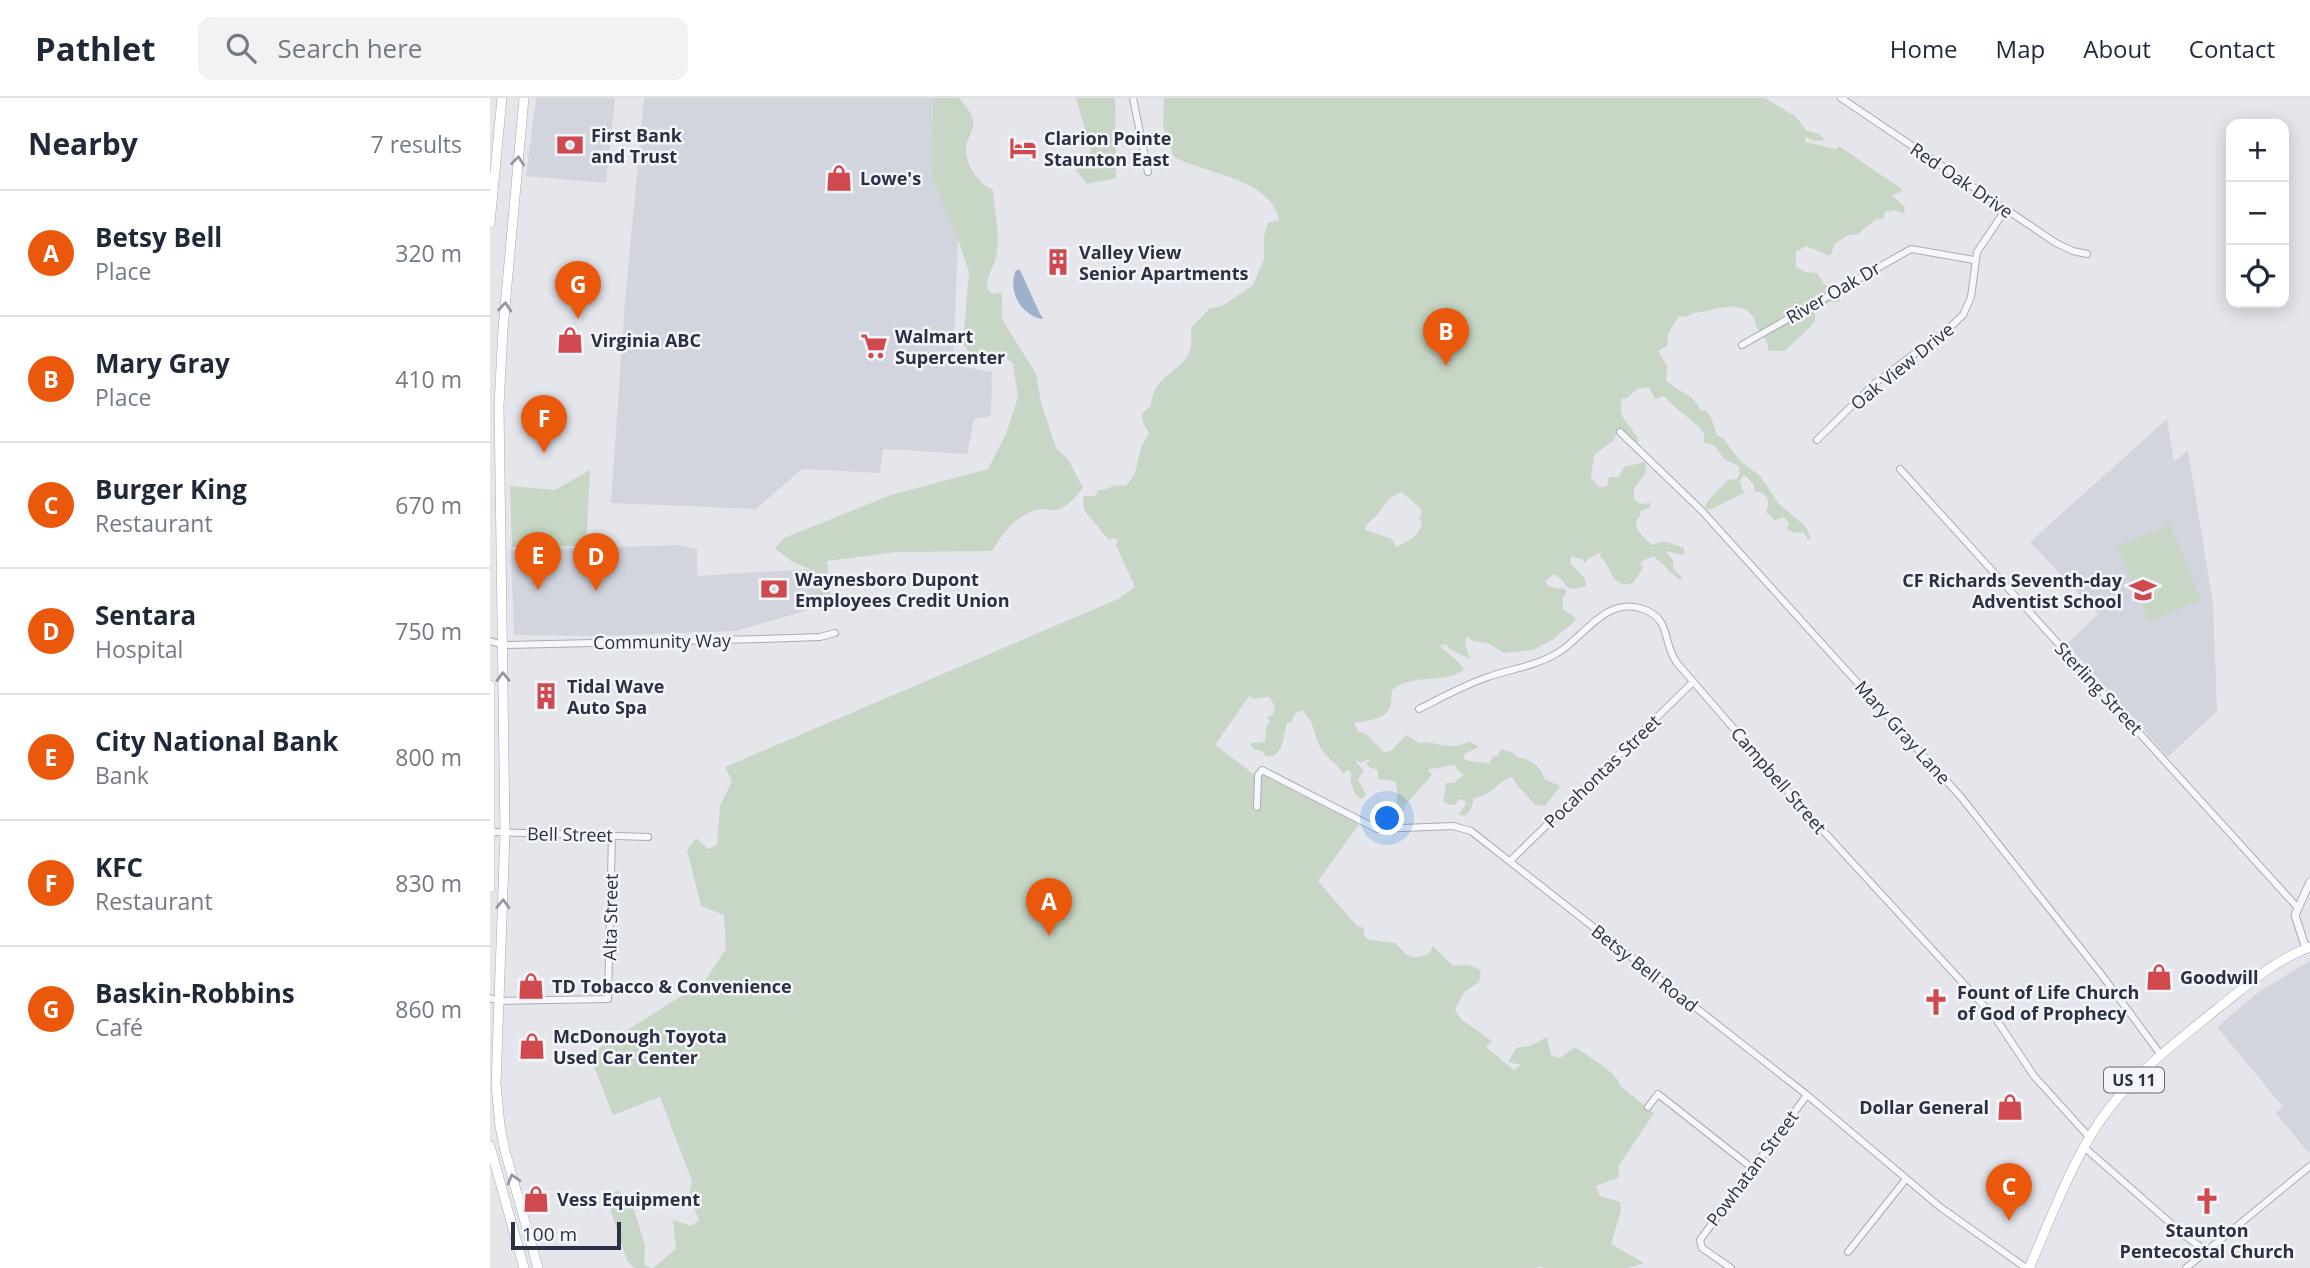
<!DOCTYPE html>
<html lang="en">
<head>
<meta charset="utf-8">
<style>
  body { margin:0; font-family:"Open Sans",sans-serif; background:#f2f2f3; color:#1f2937 }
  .controls { position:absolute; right:21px; top:21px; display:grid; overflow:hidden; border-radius:14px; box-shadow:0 4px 18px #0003 }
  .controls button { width:63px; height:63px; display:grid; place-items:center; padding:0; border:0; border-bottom:2px solid #e0e1e3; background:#fff; color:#1f2937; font:35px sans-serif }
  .scale { position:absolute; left:21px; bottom:18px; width:110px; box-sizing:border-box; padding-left:7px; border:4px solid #2b3144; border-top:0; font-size:19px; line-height:24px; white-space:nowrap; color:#2b3144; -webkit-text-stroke:5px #f3f5f9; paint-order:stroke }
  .you { position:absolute; left:898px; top:721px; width:24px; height:24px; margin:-18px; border:5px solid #fff; border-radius:50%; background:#1a73e8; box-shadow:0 0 0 10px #1a73e833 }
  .badge { display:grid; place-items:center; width:46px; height:46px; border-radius:50%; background:#ea580c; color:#fff; font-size:23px; font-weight:700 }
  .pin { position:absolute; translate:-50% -58px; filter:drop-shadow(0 2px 4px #0008) }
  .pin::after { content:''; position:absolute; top:37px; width:24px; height:21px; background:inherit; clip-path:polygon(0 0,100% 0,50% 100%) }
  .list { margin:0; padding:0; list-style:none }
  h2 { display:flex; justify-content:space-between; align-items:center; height:91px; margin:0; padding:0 28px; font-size:30px }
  h2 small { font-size:23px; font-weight:400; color:#747a83 }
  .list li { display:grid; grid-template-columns:46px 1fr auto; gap:21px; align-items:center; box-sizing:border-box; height:126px; padding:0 28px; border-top:2px solid #e0e1e3 }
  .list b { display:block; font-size:26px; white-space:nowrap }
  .list p { margin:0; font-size:23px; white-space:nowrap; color:#747a83 }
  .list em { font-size:23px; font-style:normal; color:#747a83 }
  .icon { flex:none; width:38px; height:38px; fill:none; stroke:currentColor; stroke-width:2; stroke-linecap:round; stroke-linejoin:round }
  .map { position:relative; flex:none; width:1820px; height:1170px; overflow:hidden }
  header { display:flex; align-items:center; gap:42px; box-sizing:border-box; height:98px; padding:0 35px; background:#fff; border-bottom:2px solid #e0e1e3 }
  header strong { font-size:33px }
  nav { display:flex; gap:38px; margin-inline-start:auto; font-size:24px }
  .search { width:490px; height:63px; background:#f2f2f3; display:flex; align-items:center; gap:18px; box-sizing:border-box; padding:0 24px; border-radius:14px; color:#747a83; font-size:26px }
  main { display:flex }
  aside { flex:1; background:#fff }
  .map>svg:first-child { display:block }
</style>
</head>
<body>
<header>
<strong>Pathlet</strong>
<div class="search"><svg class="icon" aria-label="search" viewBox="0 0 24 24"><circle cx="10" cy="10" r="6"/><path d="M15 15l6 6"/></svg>Search here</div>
<nav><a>Home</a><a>Map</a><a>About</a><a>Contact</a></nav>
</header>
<main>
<aside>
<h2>Nearby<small>7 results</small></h2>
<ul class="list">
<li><span class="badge">A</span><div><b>Betsy Bell</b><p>Place</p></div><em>320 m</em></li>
<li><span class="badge">B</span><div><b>Mary Gray</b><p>Place</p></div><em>410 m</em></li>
<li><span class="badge">C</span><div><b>Burger King</b><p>Restaurant</p></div><em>670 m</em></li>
<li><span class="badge">D</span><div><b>Sentara</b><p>Hospital</p></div><em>750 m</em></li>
<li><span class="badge">E</span><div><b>City National Bank</b><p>Bank</p></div><em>800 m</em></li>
<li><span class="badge">F</span><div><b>KFC</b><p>Restaurant</p></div><em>830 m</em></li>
<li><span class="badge">G</span><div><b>Baskin-Robbins</b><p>Café</p></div><em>860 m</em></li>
</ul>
</aside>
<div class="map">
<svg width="1820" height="1170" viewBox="0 0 1820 1170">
  <rect width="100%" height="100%" fill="#e4e6ec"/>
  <g fill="#d2d5de">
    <path d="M46 0H125L116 85 36 78Z"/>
    <path d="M154 0H443L441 79 468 141 463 267 502 274 501 318 484 321 477 356 393 351 390 375 312 371 266 411 121 405 135 204Z"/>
    <path d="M1677 321 1684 364 1698 352 1723 506 1727 613 1678 659 1577 546 1608 516 1540 444Z"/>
    <path d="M187 447 207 451V478L320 471 328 509 246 533 111 538 24 537 21 452Z"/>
    <path d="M1820 863V1052L1818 1054 1786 1015 1793 1009 1727 929 1770 893Z"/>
  </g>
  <g fill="#c7d6c5" fill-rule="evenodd">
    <path d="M443 0H469C473 6 480 12 482 19 487 31 475 41 476 52 477 69 488 85 503 92 504 113 511 138 506 159 503 173 497 174 497 191L502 196 511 195C514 204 510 212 512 221L546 276 551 305 566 350 578 361 593 390C585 399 575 413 563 412 556 412 552 410 546 412 525 418 513 435 502 453L406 454 337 463 341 504 334 517 328 509 320 471 301 463 285 450 294 440 401 397 498 371 516 336 528 299 523 265 513 258 485 263 473 246 479 174 468 141 441 79Z"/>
    <path d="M586 0H625L626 80 597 86 585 71 601 53Z"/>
    <path d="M674 0H1275L1306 19 1316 32 1328 36 1336 42 1324 43 1315 38V44L1346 51 1349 48 1413 92 1402 98 1415 109 1414 116 1404 112 1395 114 1393 121H1386L1368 136 1356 138 1345 146 1340 158 1316 148 1306 154V169L1315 174 1327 175 1334 186 1349 194 1350 204H1339L1325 215V224L1295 253H1279C1276 237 1273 241 1267 229 1266 228 1264 220 1263 219 1253 203 1232 209 1217 213 1209 215 1204 213 1197 219L1189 218 1178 236 1177 248 1168 253 1177 268 1176 282C1189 296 1202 293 1210 312L1215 313 1220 317 1227 337 1234 341 1249 362 1270 378 1289 406 1316 429 1321 441H1318L1313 434 1305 435 1296 431 1299 425 1294 419 1285 422 1276 414C1281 403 1277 394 1264 393V387L1256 378H1252L1250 384 1254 395 1219 412 1215 409C1218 399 1231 391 1238 382L1247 381 1250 375 1249 368 1234 361 1225 348 1214 344V335C1202 320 1186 313 1174 298L1165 301 1159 289 1147 291 1136 301 1132 300C1126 323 1142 325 1149 343L1145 344 1133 333 1128 332 1124 342 1104 357 1101 380 1109 389 1117 388 1119 379H1129L1134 369 1155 364 1156 374 1144 391V401L1150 406 1161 405 1159 410 1150 413V418L1146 423C1145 434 1156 440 1162 447L1173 443 1194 450V457L1176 453 1183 463V470L1192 480 1190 482C1180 475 1173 465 1163 458L1150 464 1153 470 1143 485C1120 491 1123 469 1110 459L1111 454 1098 461 1095 465 1092 461 1081 458 1080 465 1095 481 1096 488 1083 491 1077 489 1071 481 1064 476 1055 483 1058 488 1068 491 1073 490 1077 494 1073 499V511L1086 520 1082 526 1062 542 1043 552 1014 555 998 545 983 543 977 538 975 546 980 561 960 551 956 546 955 548 952 546 950 548C957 555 972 565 974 572 950 587 925 574 902 592 901 597 902 607 899 611 894 622 874 623 864 625L868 633 876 636 894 654 901 653 916 637 929 645C940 642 951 649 964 648 969 648 975 645 981 644L989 649 974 656V661C982 665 991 663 999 666L1002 659 1008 657 1011 651 1023 655 1027 659C1040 661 1052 669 1054 681L1070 688 1055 708 1045 707C1037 696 1029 692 1022 679 1007 683 1002 698 983 700 984 707 980 715 974 718L969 716 976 706 975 703 969 701 965 707H960L953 703 956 685H964L974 677 968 673 965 667C956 667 948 671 938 671L942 677 916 706 911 720 906 723 902 720C906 706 910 698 905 683L888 681V672L879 669 876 665 880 663 879 661 870 665 867 662 866 665 874 672 868 681 876 697 872 701 865 696 861 685V674L858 672 853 676C847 664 832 658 828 644 824 633 822 621 812 612L805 616 802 623 797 625 791 650 784 658H776L772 653 763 651 760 645 775 644 776 629 780 624 777 619 783 616 785 608 779 599 764 601 759 598 725 647 766 678H775L869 726 828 783 867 828 874 830V837L879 842 905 845 916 856 925 860 939 856 943 848 963 868C973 867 983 866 991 873L989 884 974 894 965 912 971 921 1002 943 996 949 1024 972 1031 967 1018 964 1026 950 1040 948 1057 939 1061 957 1070 960 1085 949C1098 959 1128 974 1131 989L1164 1015 1128 1069 1129 1079 1106 1088 1110 1098 1130 1104 1131 1113 1121 1146 1154 1165 1138 1170H1054L1048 1168 1047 1170H163L186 1151 183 1122 201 1128 209 1122 199 1098 202 1083 170 999 123 1017 99 956 214 884 236 851 234 817 211 808 197 752 206 740 218 751 227 747 230 708 242 683 235 669 628 501 645 489 626 447 628 442 623 440 619 442 594 412 593 398H605L608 392C618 393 622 385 635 388 648 377 646 366 651 351 652 345 657 340 659 335L653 324 652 316 661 307C663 274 698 273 701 248 702 242 701 236 701 230L719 211 732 208 763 187 774 161V138L778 125 789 122C781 80 715 76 684 59L673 29ZM912 394 930 410 932 416 929 421 932 424C929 439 919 443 906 449L902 441 875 432C877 424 880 424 886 418 895 408 896 399 912 394Z"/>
    <path d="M100 372 96 448 22 449 20 388 65 392Z"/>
    <path d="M1680 427 1711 502 1659 524 1627 448Z"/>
    <path d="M127 1092 141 1101 155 1148 154 1167 162 1170H145L137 1163 117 1101Z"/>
  </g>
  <path fill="#9fb0cb" d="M526 172H530L550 216 553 220 552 221C531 217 517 193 526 172Z"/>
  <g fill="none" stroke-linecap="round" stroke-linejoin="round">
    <defs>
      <g id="minor">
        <path d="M643 0 658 74"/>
        <path d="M1351 0 1566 145 1583 153 1597 156"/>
        <path d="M1252 247 1421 151 1484 162"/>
        <path d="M1130 334 1212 413 1471 699 1611 876 1671 957"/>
        <path d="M1327 342 1385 285 1457 232 1473 217 1481 199 1487 154 1516 111"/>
        <path d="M1410 371 1807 809"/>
        <path d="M0 543 13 547 272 541 330 539 345 535"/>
        <path d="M929 611C951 600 974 587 998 579 1021 571 1047 568 1069 554 1094 538 1116 500 1150 510 1183 520 1171 543 1187 565L1314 712 1506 921 1544 978 1600 1040"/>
        <path d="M767 709 768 677 772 672 887 731 963 728 981 733 1317 997 1450 1109 1536 1170"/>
        <path d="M2 734 158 739"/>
        <path d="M1020 763 1203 584"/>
        <path d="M0 900 9 903 118 901 122 737"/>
        <path d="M1158 1009 1168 996 1262 1070"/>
        <path d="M1595 1050 1694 1137 1716 1153"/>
        <path d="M1358 1154 1416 1081"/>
        <path d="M1241 1170 1212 1150 1210 1142 1317 997"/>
        <path d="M1696 1170 1820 1068"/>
      </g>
      <path id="tertiary" d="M1816 851 1805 817 1820 784"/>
      <g id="primary">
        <path d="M34 0 13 231 9 307 15 735 6 986 10 1028 15 1053 48 1170"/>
        <path d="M0 125 12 0"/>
        <path d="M0 587V790"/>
        <path d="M0 1048 34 1170"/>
        <path d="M1539 1170C1563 1116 1584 1055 1621 1008 1651 970 1690 941 1727 911 1759 886 1781 864 1820 849"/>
      </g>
    </defs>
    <use href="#minor" stroke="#a9acb6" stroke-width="8"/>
    <use href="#tertiary" stroke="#a9acb6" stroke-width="9"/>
    <use href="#primary" stroke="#a3a9b7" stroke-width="10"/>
    <use href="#minor" stroke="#f6f7fa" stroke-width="6"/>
    <use href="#tertiary" stroke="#f6f7fa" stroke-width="7"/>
    <use href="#primary" stroke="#fff" stroke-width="9"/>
  </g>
  <defs><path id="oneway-chevron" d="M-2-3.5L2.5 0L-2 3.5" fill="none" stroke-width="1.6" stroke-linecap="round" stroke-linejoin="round" transform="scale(1.75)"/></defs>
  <g stroke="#9598a2">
    <use href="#oneway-chevron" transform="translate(28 63) rotate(-84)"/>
    <use href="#oneway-chevron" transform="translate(15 209) rotate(-85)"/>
    <use href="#oneway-chevron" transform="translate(13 579) rotate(-91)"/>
    <use href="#oneway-chevron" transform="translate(13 806) rotate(-88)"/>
    <use href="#oneway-chevron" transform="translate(23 1081) rotate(-106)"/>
  </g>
  <defs>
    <symbol id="bank-bare" viewBox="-9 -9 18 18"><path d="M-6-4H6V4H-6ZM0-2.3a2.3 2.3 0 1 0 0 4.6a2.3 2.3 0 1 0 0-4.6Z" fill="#d0494f" stroke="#f3f5f9" stroke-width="2.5" paint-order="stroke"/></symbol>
    <symbol id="hotel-bare" viewBox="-9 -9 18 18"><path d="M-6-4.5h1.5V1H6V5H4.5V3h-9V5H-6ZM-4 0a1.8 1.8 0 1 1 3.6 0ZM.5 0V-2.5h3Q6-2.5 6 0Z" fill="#d0494f" stroke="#f3f5f9" stroke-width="2.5" paint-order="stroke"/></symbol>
    <symbol id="shop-bare" viewBox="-9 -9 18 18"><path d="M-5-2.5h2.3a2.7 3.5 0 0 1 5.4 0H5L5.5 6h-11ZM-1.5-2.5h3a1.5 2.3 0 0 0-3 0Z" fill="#d0494f" stroke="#f3f5f9" stroke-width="2.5" paint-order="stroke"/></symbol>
    <symbol id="building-bare" viewBox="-9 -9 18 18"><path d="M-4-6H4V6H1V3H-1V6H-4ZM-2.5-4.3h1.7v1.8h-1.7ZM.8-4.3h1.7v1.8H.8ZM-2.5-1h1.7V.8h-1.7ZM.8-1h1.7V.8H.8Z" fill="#d0494f" stroke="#f3f5f9" stroke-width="2.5" paint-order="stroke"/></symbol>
    <symbol id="supermarket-bare" viewBox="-9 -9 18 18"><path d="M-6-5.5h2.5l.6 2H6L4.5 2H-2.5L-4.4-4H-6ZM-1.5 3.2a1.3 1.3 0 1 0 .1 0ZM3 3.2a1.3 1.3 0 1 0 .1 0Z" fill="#d0494f" stroke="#f3f5f9" stroke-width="2.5" paint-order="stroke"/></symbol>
    <symbol id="school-bare" viewBox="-9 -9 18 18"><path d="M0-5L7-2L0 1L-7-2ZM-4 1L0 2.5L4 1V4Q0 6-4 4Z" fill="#d0494f" stroke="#f3f5f9" stroke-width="2.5" paint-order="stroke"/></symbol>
    <symbol id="church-bare" viewBox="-9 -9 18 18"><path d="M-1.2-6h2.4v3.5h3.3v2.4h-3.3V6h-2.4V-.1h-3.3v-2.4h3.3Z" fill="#d0494f" stroke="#f3f5f9" stroke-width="2.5" paint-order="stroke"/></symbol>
  </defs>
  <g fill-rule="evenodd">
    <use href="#bank-bare" x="61" y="28" width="38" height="38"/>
    <use href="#hotel-bare" x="514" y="31" width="38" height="38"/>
    <use href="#shop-bare" x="330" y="61" width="38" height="38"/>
    <use href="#building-bare" x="549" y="145" width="38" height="38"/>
    <use href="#shop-bare" x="61" y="223" width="38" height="38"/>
    <use href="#supermarket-bare" x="365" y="229" width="38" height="38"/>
    <use href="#bank-bare" x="265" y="472" width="38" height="38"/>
    <use href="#school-bare" x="1634" y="473" width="38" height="38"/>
    <use href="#building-bare" x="37" y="579" width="38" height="38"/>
    <use href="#shop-bare" x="1650" y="860" width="38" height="38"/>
    <use href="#shop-bare" x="22" y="869" width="38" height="38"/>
    <use href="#church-bare" x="1427" y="885" width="38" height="38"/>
    <use href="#shop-bare" x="23" y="929" width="38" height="38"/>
    <use href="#shop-bare" x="1501" y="990" width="38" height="38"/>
    <use href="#shop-bare" x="27" y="1082" width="38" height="38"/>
    <use href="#church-bare" x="1698" y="1084" width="38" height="38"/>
  </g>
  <g text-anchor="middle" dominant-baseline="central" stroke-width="5" stroke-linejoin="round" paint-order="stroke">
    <rect fill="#f3f5f9" stroke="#676c7a" stroke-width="2" x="1614" y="969.5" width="60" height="25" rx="5"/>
    <g font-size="16" font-weight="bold" fill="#2b3144">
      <text x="1644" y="982">US 11</text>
    </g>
    <g font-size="18" font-weight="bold" fill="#2b3144" stroke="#f3f5f9" text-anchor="start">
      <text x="101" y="37">First Bank<tspan x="101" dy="21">and Trust</tspan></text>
      <text x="554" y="40">Clarion Pointe<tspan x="554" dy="21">Staunton East</tspan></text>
      <text x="370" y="80">Lowe's</text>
      <text x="589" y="154">Valley View<tspan x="589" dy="21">Senior Apartments</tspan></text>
      <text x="405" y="238">Walmart<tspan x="405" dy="21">Supercenter</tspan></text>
      <text x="101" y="242">Virginia ABC</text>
      <text x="305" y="481">Waynesboro Dupont<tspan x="305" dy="21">Employees Credit Union</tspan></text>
      <text x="1632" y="482" text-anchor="end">CF Richards Seventh-day<tspan x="1632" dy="21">Adventist School</tspan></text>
      <text x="77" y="588">Tidal Wave<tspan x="77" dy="21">Auto Spa</tspan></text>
      <text x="1690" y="879">Goodwill</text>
      <text x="62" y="888">TD Tobacco &amp; Convenience</text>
      <text x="1467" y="894">Fount of Life Church<tspan x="1467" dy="21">of God of Prophecy</tspan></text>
      <text x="63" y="938">McDonough Toyota<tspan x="63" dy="21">Used Car Center</tspan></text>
      <text x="1499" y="1009" text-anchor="end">Dollar General</text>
      <text x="67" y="1101">Vess Equipment</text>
      <text x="1717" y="1132" text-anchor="middle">Staunton<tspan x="1717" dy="21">Pentecostal Church</tspan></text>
    </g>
    <g font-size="18" fill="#2b3144" stroke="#f3f5f9">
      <text transform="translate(1472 82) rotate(34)">Red Oak Drive</text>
      <text transform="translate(1343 194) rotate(-30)">River Oak Dr</text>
      <text transform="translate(1412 268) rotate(-39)">Oak View Drive</text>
      <text transform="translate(172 543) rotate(-1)">Community Way</text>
      <text transform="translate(1609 590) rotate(47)">Sterling Street</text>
      <text transform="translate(1413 634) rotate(48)">Mary Gray Lane</text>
      <text transform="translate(1112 673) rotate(-44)">Pocahontas Street</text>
      <text transform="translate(1289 682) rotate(49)">Campbell Street</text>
      <text transform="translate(80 736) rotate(1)">Bell Street</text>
      <text transform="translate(120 819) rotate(-89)">Alta Street</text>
      <text transform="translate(1155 870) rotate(38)">Betsy Bell Road</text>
      <text transform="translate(1262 1070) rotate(-53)">Powhatan Street</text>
    </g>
  </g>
</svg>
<div class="controls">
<button>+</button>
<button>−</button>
<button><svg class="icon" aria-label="locate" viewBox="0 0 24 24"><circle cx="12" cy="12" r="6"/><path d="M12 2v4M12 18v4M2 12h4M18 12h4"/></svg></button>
</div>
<div class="scale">100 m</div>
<div class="you"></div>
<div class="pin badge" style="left:559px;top:838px">A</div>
<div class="pin badge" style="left:956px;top:268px">B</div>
<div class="pin badge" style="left:1519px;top:1123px">C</div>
<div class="pin badge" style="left:106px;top:493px">D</div>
<div class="pin badge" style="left:48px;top:492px">E</div>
<div class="pin badge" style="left:54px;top:355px">F</div>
<div class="pin badge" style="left:88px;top:221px">G</div>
</div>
</main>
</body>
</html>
